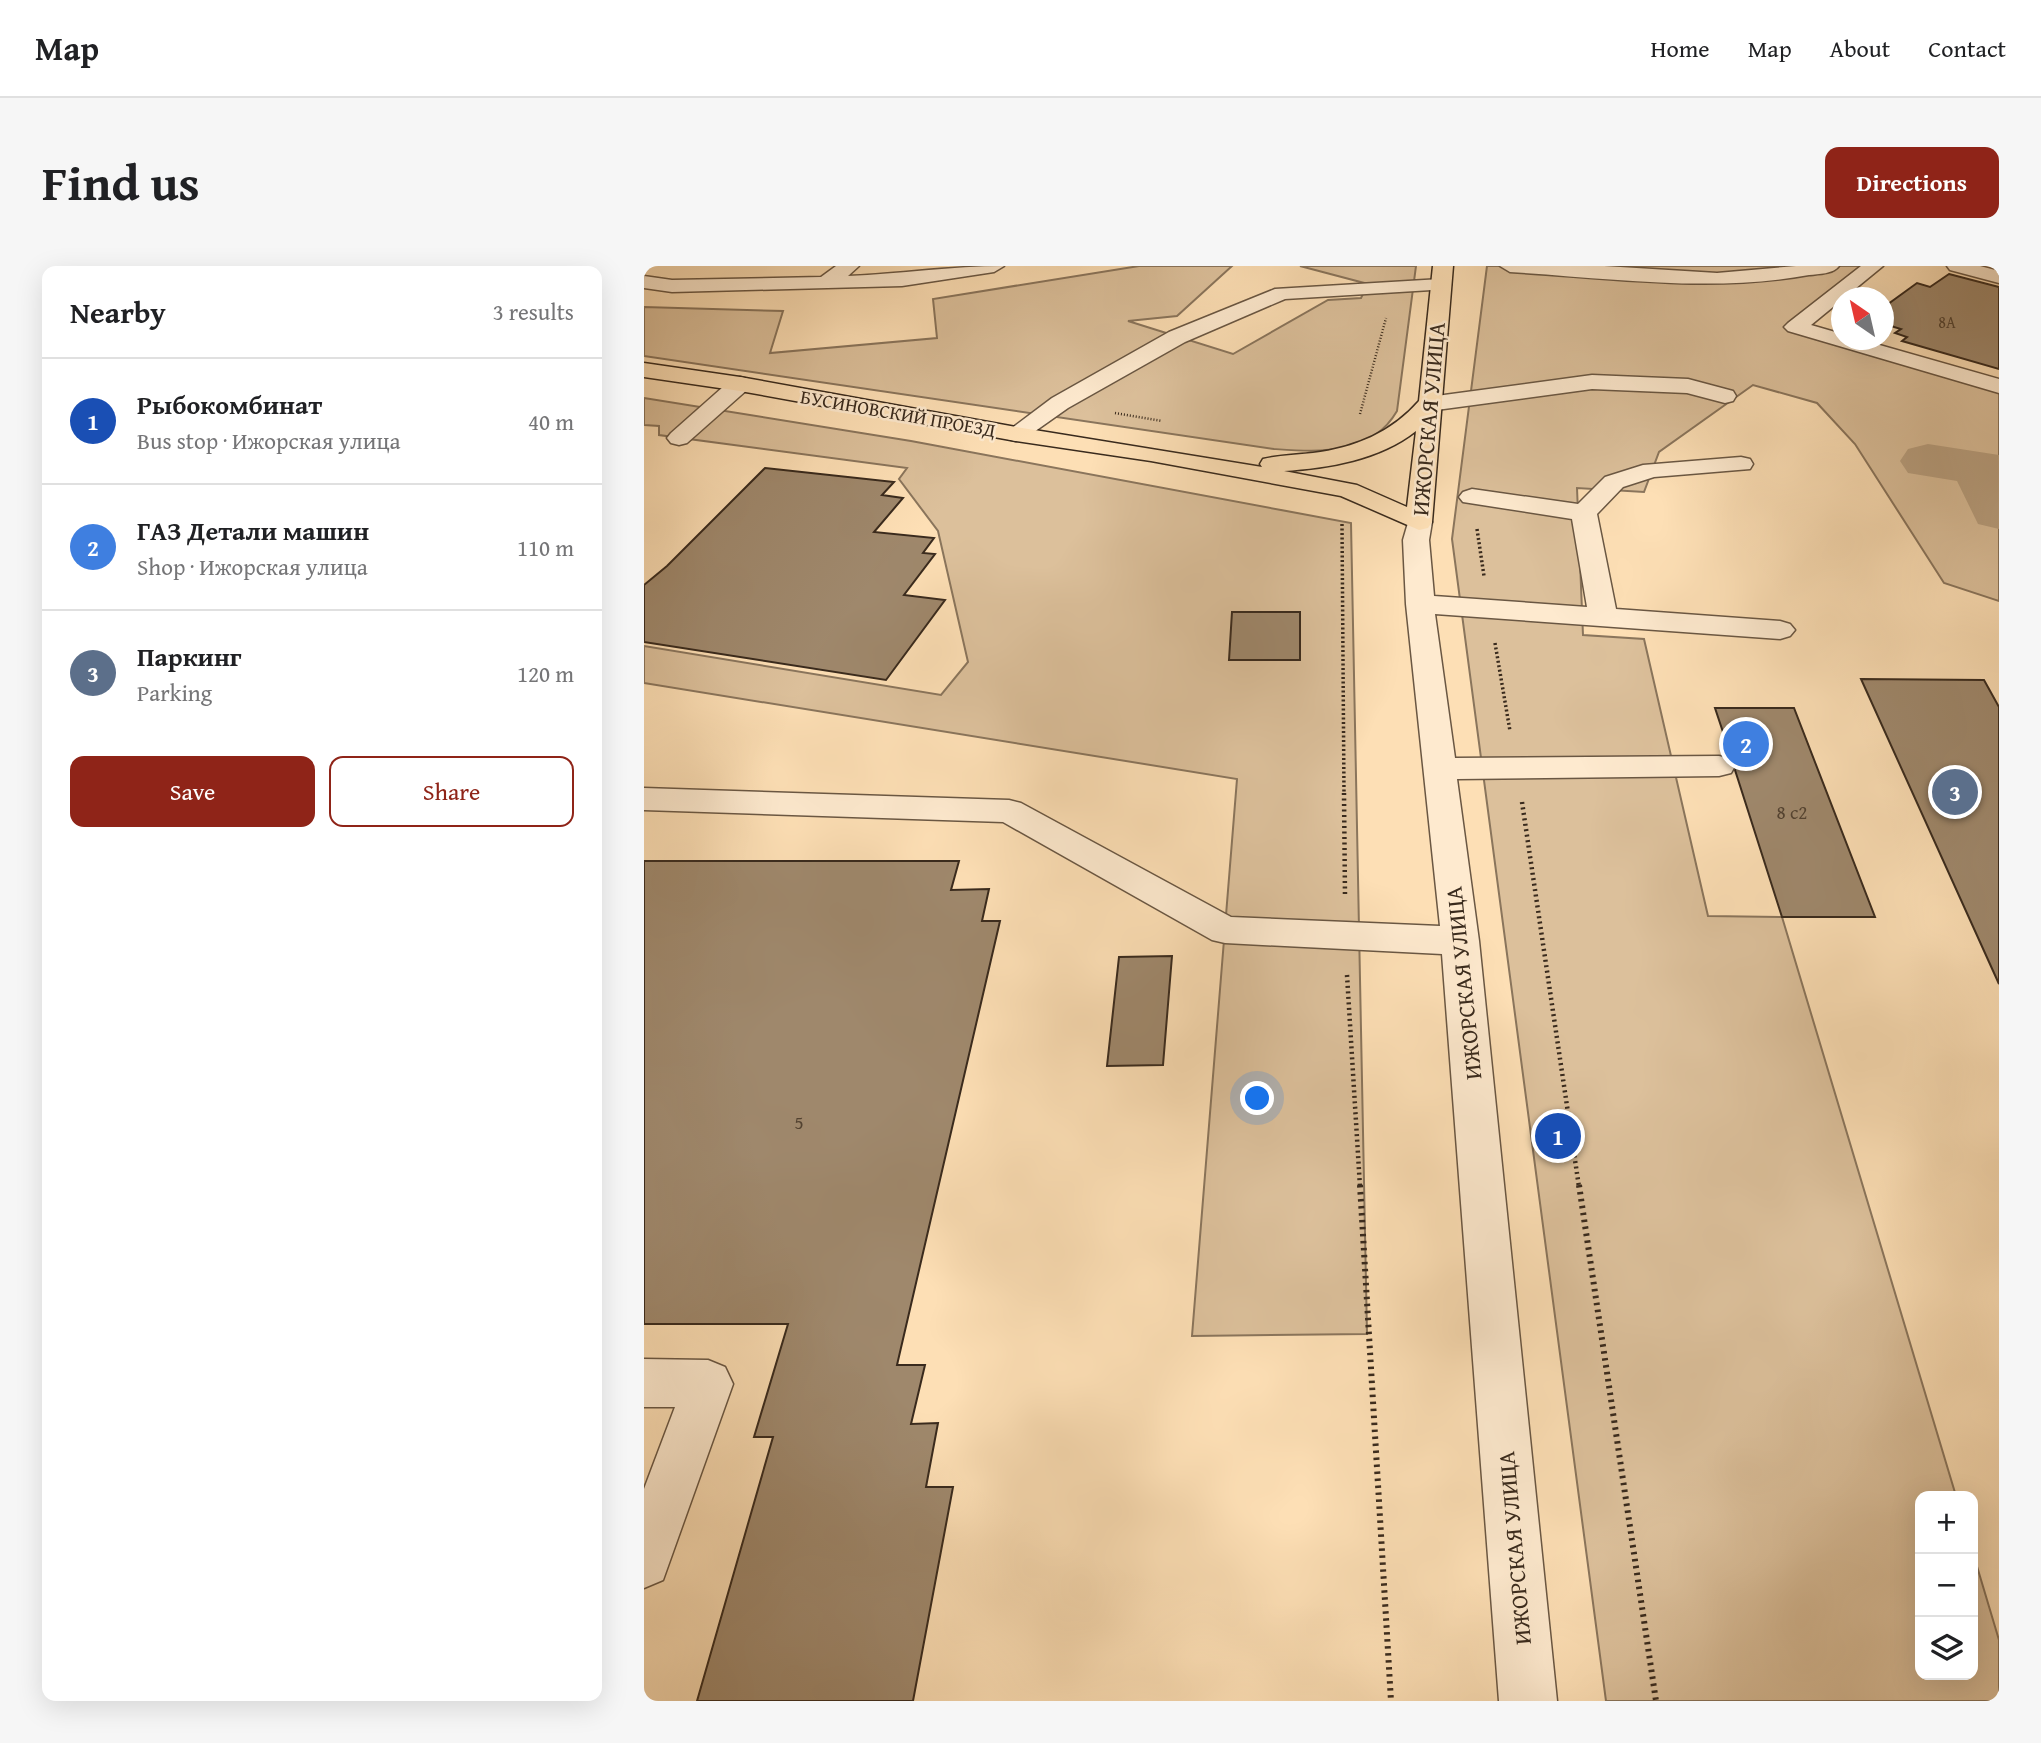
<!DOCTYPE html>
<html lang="en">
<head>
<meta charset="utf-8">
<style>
  body { margin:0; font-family:"Gentium Book Plus",serif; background:#f6f6f6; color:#202124 }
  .controls { position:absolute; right:21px; bottom:21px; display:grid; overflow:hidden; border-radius:14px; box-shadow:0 7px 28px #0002 }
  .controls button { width:63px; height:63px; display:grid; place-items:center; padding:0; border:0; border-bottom:2px solid #e0e0e0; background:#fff; color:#202124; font:35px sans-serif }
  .compass { position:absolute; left:1187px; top:21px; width:63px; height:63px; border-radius:50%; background:#fff; box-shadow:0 7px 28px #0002; rotate:326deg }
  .you { position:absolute; left:614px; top:833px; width:24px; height:24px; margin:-18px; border:5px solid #fff; border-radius:50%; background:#1a73e8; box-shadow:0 0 0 10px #1a73e833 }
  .badge { display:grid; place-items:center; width:46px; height:46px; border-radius:50%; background:#8f2418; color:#fff; font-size:23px; font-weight:700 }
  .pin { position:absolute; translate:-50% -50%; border:4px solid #fff; box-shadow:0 2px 7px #0006 }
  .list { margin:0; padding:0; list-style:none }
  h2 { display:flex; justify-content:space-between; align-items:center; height:91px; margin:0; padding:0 28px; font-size:30px }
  h2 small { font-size:23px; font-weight:400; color:#757577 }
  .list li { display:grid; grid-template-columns:46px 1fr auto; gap:21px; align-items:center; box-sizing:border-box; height:126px; padding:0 28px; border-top:2px solid #e0e0e0 }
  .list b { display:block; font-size:26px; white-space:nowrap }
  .list p { margin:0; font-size:23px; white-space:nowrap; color:#757577 }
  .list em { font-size:23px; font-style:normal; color:#757577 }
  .actions { display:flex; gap:14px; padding:21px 28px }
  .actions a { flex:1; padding:16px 0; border:2px solid #8f2418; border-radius:14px; text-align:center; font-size:24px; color:#8f2418 }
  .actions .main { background:#8f2418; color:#fff }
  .icon { flex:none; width:38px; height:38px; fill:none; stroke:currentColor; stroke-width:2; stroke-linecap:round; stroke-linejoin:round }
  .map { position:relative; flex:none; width:1355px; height:1435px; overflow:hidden; border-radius:14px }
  header { display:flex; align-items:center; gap:42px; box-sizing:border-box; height:98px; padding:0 35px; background:#fff; border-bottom:2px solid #e0e0e0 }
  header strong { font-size:33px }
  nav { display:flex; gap:38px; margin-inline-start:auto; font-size:24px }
  .intro { display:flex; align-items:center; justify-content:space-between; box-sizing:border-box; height:168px; padding:0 42px }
  h1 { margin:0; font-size:49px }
  .button { padding:18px 32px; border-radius:14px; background:#8f2418; color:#fff; font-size:24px; font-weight:700 }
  main { display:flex; gap:42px; padding:0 42px }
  aside { flex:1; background:#fff; border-radius:14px; box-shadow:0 7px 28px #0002 }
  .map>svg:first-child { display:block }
</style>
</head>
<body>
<header>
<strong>Map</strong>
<nav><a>Home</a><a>Map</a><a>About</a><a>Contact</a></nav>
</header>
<div class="intro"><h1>Find us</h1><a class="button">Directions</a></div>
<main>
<aside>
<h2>Nearby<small>3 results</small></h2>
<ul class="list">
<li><span class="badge" style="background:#1a4fb4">1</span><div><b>Рыбокомбинат</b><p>Bus stop · Ижорская улица</p></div><em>40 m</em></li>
<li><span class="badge" style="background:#3f7fe0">2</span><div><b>ГАЗ Детали машин</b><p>Shop · Ижорская улица</p></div><em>110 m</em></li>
<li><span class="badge" style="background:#5c6f8a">3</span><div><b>Паркинг</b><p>Parking</p></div><em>120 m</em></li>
</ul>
<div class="actions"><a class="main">Save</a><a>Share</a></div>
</aside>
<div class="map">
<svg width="1355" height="1435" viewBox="0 0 1355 1435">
  <rect width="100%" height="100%" fill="#fddfb5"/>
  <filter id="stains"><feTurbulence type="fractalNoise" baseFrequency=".00286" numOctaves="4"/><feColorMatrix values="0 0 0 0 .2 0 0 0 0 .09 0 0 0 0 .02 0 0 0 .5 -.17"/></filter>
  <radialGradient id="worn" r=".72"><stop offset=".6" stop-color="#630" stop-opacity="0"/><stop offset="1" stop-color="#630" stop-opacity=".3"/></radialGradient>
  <g fill="#dcc09b" stroke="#8a755c" stroke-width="2">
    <path d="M495 0H588L533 50 484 55 589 88 684 34 717 32 724 18 656 0H772L753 145C727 190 676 186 630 183L0 90V41L139 45 126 87 293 72 289 33Z"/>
    <path d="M843 0H1239L1152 61 1355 120V335L1300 317 1211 178 1173 137 1109 119 1015 186 1000 226 933 222 939 369 1000 373 1064 650 1138 651 1312 1230H1276V1409H1329V1287L1355 1374V1435H962L808 273Z"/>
    <path d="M0 132 267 175 707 257 723 1068 548 1070 593 513 0 417V380L297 429 324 396 294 265 255 213 263 202 15 169V160L0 159Z"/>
  </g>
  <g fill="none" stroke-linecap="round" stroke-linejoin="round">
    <path fill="#baa181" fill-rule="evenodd" d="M1284 178 1355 189V263L1334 258 1313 215 1264 207 1256 195 1264 183Z"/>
  </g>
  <g fill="#9f886c" stroke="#392a1d" stroke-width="2">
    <path d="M1305 8 1355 21V103L1258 75 1263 71 1251 67 1257 63 1240 58V41L1273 17 1286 21Z"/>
    <path d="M121 202 250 216 238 229 259 232 230 266 290 272 279 287 291 288 260 329 301 334 242 414 0 376V319L23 300Z"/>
    <path d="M588 346H656V394H585Z"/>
    <path d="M1217 413 1340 414 1355 441V718Z"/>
    <path d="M1071 442H1150L1231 651H1138L1091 504 1093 499 1087 490Z"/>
    <path d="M0 595H315L307 624 345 623 338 655H356L253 1099H281L267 1158 294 1157 282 1221H309L269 1435H53L129 1171H110L144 1058H0Z"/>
    <path d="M528 690 519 799 463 800 475 691Z"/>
  </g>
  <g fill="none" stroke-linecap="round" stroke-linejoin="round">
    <defs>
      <g id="minor">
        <path d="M192 0H215L204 10C256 8 307 0 360 0L350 6 258 20 28 26 0 22V10L28 14 177 11Z"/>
        <path d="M856 0H960L1073 7 1152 0H1195C1189 8 1175 8 1165 9 1067 27 965 12 866 6Z"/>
        <path d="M1217 0H1239L1167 59 1198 68V74H1218L1355 113V127L1144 65 1140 61 1144 57Z"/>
        <path d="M1303 0H1336L1355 5V17L1306 4Z"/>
        <path d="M797 13 804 15 807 19 804 23 641 33 541 76 424 142 380 173 372 175 364 173 360 168 408 132 525 66 631 23Z"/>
        <path d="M948 109 1044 113 1089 125 1092 130 1089 135 1081 137 1043 127 948 123 785 145 777 143 773 138 777 133 785 131Z"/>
        <path d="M96 111 104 113 107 118 104 123 43 177 35 179 27 177 23 172 27 167 88 113Z"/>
        <path d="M1097 191 1106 193 1109 198 1106 203 1010 211 979 221 953 248 972 343 1136 355 1146 358 1151 364 1146 370 1136 373 791 348 811 492 1075 490 1087 493 1091 500 1087 507 1075 510 813 513 835 675 913 1435H855L798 688 581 677 568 674 359 556 0 544V522L365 534 377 537 587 651 796 660 762 338 759 274 766 250 775 248 784 250 788 256 785 274 790 330 943 341 928 253 819 236 815 231 819 226 828 223 934 238 961 211 999 199Z"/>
        <path d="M0 1093 64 1094 81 1101 89 1118 19 1314 0 1322V1223L31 1141H0Z"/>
      </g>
      <path id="major" d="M789 0H809L788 256 784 262 775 264 697 230 507 195 372 175 96 125 0 111V97L96 111 372 161 618 201 616 198 619 193C635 189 652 189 669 187 710 182 747 167 775 135ZM772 165 763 241 713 219 640 205C685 202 735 194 772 165Z"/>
    </defs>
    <use href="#minor" stroke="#6a5743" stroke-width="3"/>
    <use href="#major" stroke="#392a1d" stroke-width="3"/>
    <g stroke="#392a1d" stroke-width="2.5" stroke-dasharray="1 2" stroke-linecap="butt">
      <path d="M471 147 518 155"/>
      <path d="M716 148 742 52"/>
    </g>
    <g stroke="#392a1d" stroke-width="3.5" stroke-dasharray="2 2.5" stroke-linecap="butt">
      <path d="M698 258 700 529"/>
      <path d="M833 263 840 310"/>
      <path d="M851 377 866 465"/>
    </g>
    <g stroke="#392a1d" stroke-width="4.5" stroke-dasharray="2 3.5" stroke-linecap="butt">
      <path d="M700 527 701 631"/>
      <path d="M878 536 935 921"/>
      <path d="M703 709 716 921"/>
    </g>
    <g stroke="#392a1d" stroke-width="6" stroke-dasharray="2.5 4.5" stroke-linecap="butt">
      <path d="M716 919 747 1435"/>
      <path d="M935 919 1012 1435"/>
    </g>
    <use href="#minor" fill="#feeacf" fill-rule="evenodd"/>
    <use href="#major" fill="#fddfb5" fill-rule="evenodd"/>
  </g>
  <g text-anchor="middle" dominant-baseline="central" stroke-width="5" stroke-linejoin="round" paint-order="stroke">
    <g font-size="16" fill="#524231">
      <text x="1303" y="56">8А</text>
    </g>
    <g font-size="19" fill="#392a1d" stroke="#feeacf">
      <text transform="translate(254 147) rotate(10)">БУСИНОВСКИЙ ПРОЕЗД</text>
    </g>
    <g font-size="19" fill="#524231">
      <text x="1148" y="546">8 с2</text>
      <text x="155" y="856">5</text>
    </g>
    <g font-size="23" fill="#392a1d" stroke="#feeacf">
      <text transform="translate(784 153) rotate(-85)">ИЖОРСКАЯ УЛИЦА</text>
      <text transform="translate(819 717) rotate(-96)">ИЖОРСКАЯ УЛИЦА</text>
      <text transform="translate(870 1282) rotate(-95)">ИЖОРСКАЯ УЛИЦА</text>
    </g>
  </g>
  <rect width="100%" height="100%" filter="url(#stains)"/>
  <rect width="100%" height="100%" fill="url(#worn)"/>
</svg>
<div class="controls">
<button>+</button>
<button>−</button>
<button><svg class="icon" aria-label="layers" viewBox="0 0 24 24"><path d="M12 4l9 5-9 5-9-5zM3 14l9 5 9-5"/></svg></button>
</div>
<svg class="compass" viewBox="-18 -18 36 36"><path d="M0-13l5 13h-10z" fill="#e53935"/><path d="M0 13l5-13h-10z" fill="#757577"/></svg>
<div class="you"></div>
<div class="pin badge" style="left:914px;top:870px;background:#1a4fb4">1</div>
<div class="pin badge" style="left:1102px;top:478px;background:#3f7fe0">2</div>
<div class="pin badge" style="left:1311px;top:526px;background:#5c6f8a">3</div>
</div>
</main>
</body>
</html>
